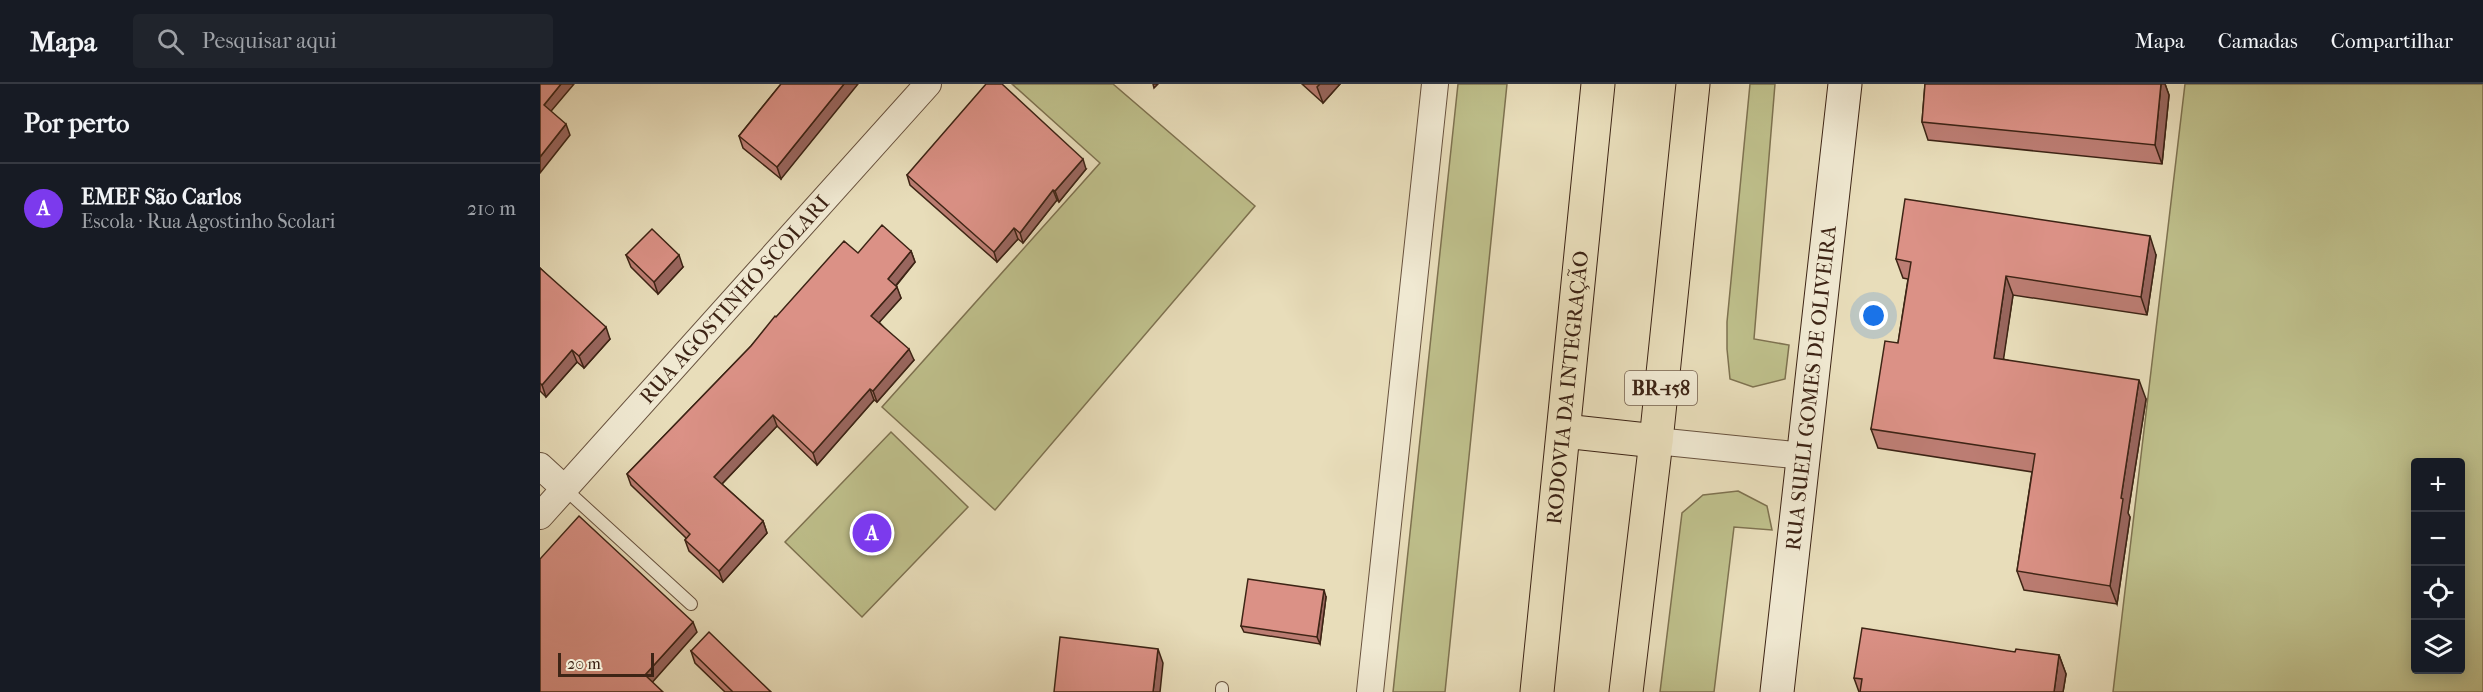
<!DOCTYPE html>
<html lang="pt">
<head>
<meta charset="utf-8">
<style>
  body { margin:0; font-family:"IM FELL French Canon",serif; background:#20242c; color:#f1f3f6 }
  .controls { position:absolute; right:18px; bottom:18px; display:grid; overflow:hidden; border-radius:6px; box-shadow:0 3px 15px #0003 }
  .controls button { width:54px; height:54px; display:grid; place-items:center; padding:0; border:0; border-bottom:2px solid #363941; background:#171b24; color:#f1f3f6; font:30px sans-serif }
  .scale { position:absolute; left:18px; bottom:15px; width:96px; box-sizing:border-box; padding-left:6px; border:3px solid #3d2415; border-top:0; font-size:16px; line-height:21px; white-space:nowrap; color:#3d2415; -webkit-text-stroke:4px #f0e9d2; paint-order:stroke }
  .you { position:absolute; left:1334px; top:232px; width:21px; height:21px; margin:-15px; border:4px solid #fff; border-radius:50%; background:#1a73e8; box-shadow:0 0 0 9px #1a73e833 }
  .badge { display:grid; place-items:center; width:39px; height:39px; border-radius:50%; background:#7c3aed; color:#fff; font-size:20px; font-weight:700 }
  .pin { position:absolute; translate:-50% -50%; border:3px solid #fff; box-shadow:0 2px 6px #0006 }
  .list { margin:0; padding:0; list-style:none }
  h2 { display:flex; justify-content:space-between; align-items:center; height:78px; margin:0; padding:0 24px; font-size:26px }
  h2 small { font-size:20px; font-weight:400; color:#9ea1a6 }
  .list li { display:grid; grid-template-columns:39px 1fr auto; gap:18px; align-items:center; box-sizing:border-box; height:90px; padding:0 24px; border-top:2px solid #363941 }
  .list b { display:block; font-size:22px; white-space:nowrap }
  .list p { margin:0; font-size:20px; white-space:nowrap; color:#9ea1a6 }
  .list em { font-size:20px; font-style:normal; color:#9ea1a6 }
  .icon { flex:none; width:33px; height:33px; fill:none; stroke:currentColor; stroke-width:2; stroke-linecap:round; stroke-linejoin:round }
  .map { position:relative; flex:none; width:1943px; height:608px; overflow:hidden }
  header { display:flex; align-items:center; gap:36px; box-sizing:border-box; height:84px; padding:0 30px; background:#171b24; border-bottom:2px solid #363941 }
  header strong { font-size:28px }
  nav { display:flex; gap:33px; margin-inline-start:auto; font-size:21px }
  .search { width:420px; height:54px; background:#20242c; display:flex; align-items:center; gap:15px; box-sizing:border-box; padding:0 21px; border-radius:6px; color:#9ea1a6; font-size:22px }
  main { display:flex }
  aside { flex:1; background:#171b24 }
  .map>svg:first-child { display:block }
</style>
</head>
<body>
<header>
<strong>Mapa</strong>
<div class="search"><svg class="icon" aria-label="search" viewBox="0 0 24 24"><circle cx="10" cy="10" r="6"/><path d="M15 15l6 6"/></svg>Pesquisar aqui</div>
<nav><a>Mapa</a><a>Camadas</a><a>Compartilhar</a></nav>
</header>
<main>
<aside>
<h2>Por perto<small></small></h2>
<ul class="list">
<li><span class="badge">A</span><div><b>EMEF São Carlos</b><p>Escola · Rua Agostinho Scolari</p></div><em>210 m</em></li>
</ul>
</aside>
<div class="map">
<svg width="1943" height="608" viewBox="0 0 1943 608">
  <rect width="100%" height="100%" fill="#e8ddba"/>
  <filter id="stains"><feTurbulence type="fractalNoise" baseFrequency=".00333" numOctaves="4"/><feColorMatrix values="0 0 0 0 .2 0 0 0 0 .09 0 0 0 0 .02 0 0 0 .5 -.17"/></filter>
  <radialGradient id="worn" r=".72"><stop offset=".6" stop-color="#630" stop-opacity="0"/><stop offset="1" stop-color="#630" stop-opacity=".3"/></radialGradient>
  <g fill="#bebf8b" stroke="#7e7250" stroke-width="1.5" fill-rule="evenodd">
    <path d="M472 0H573L715 122 455 426 342 323 560 79Z"/>
    <path d="M918 0H967L905 608H853Z"/>
    <path d="M1210 0H1235L1214 255 1249 261 1245 295 1213 303 1190 295 1187 265V238Z"/>
    <path d="M1645 0H1943V608H1573ZM1876 378H1920V586H1876Z"/>
    <path d="M351 348 428 423 322 533 245 458Z"/>
    <path d="M1198 407 1227 422 1232 446 1194 443 1174 608H1120L1142 429 1163 411Z"/>
  </g>
  <g fill="none" stroke-linecap="round" stroke-linejoin="round">
    <defs>
      <g id="lane">
        <path d="M25 405 151 520"/>
        <path d="M682 608V604"/>
      </g>
      <g id="street">
        <path d="M1116 357 1264 372"/>
        <path d="M0 382 25 405"/>
        <path id="s1" d="M0 432 388 0"/>
        <path d="M830 608 895 0"/>
      </g>
      <g id="secondary">
        <path id="s2" d="M1237 608 1305 0"/>
      </g>
      <g id="highway">
        <path d="M1024 347 1116 357"/>
        <path id="s3" d="M997 608 1058 0"/>
        <path d="M1086 608 1116 357 1153 0"/>
      </g>
    </defs>
    <use href="#lane" stroke="#68523e" stroke-width="14"/>
    <use href="#street" stroke="#68523e" stroke-width="28"/>
    <use href="#secondary" stroke="#3d2415" stroke-width="35"/>
    <use href="#highway" stroke="#3d2415" stroke-width="35"/>
    <use href="#lane" stroke="#f0e9d2" stroke-width="12"/>
    <use href="#street" stroke="#f0e9d2" stroke-width="26"/>
    <use href="#secondary" stroke="#f0e9d2" stroke-width="33"/>
    <use href="#highway" stroke="#e8ddba" stroke-width="33"/>
  </g>
  <g fill="#bc7d73" stroke="#3d2415" stroke-width="1.5">
    <path d="M241 0V95L203 64 199 52Z"/>
    <path d="M762 0H800L783 19Z"/>
    <path d="M1385 0H1625L1629 11 1622 80 1388 56 1382 38Z"/>
    <path d="M546 85 519 118 517 116 483 159 478 155 457 178 370 101 367 91Z"/>
    <path d="M371 167 375 178 356 202 361 214 339 238 374 276 337 318 334 316 277 381 237 342 182 400 223 437 227 449 183 498 149 467 145 456 146 454 91 401 87 390 211 262 236 233 318 169Z"/>
    <path d="M86 171 143 183 118 210 91 183Z"/>
    <path d="M1616 171 1607 231 1473 211 1463 275 1606 315 1588 429 1590 433 1577 520 1484 506 1477 487 1492 388 1338 364 1331 345 1358 259 1368 195 1363 194 1356 175Z"/>
    <path d="M0 184 70 255 44 284 37 278 6 313 0 307Z"/>
    <path d="M786 513 780 560 704 548 701 542Z"/>
    <path d="M151 567 231 608H185L155 579Z"/>
    <path d="M1475 568 1519 571 1526 590 1523 608H1319L1314 594Z"/>
  </g>
  <g fill="#99665e" stroke="#3d2415" stroke-width="1.5">
    <path d="M21 0H34L7 32 4 21Z"/>
    <path d="M304 0H318L241 95 237 83Z"/>
    <path d="M613 0H618L614 4Z"/>
    <path d="M780 0H800L783 19 777 3Z"/>
    <path d="M1621 0H1625L1629 11 1622 80 1615 61Z"/>
    <path d="M26 40 30 51 0 89V73Z"/>
    <path d="M543 75 546 85 519 118 515 107Z"/>
    <path d="M513 106 517 116 483 159 480 149Z"/>
    <path d="M474 144 478 155 457 178 454 168Z"/>
    <path d="M1610 152 1616 171 1607 231 1601 213Z"/>
    <path d="M371 167 375 178 352 206 348 195Z"/>
    <path d="M139 171 143 183 118 210 114 198Z"/>
    <path d="M1466 192 1473 211 1461 292 1454 274Z"/>
    <path d="M357 203 361 214 335 243 331 232Z"/>
    <path d="M66 243 70 255 44 284 39 272Z"/>
    <path d="M369 265 374 276 337 318 333 307Z"/>
    <path d="M32 266 37 278 6 313 2 301Z"/>
    <path d="M1599 296 1606 315 1588 429 1590 433 1577 520 1570 502 1581 414Z"/>
    <path d="M330 305 334 316 277 381 273 369Z"/>
    <path d="M233 331 237 342 178 404 174 393Z"/>
    <path d="M223 437 227 449 183 498 179 487Z"/>
    <path d="M784 506 786 513 780 560 777 553Z"/>
    <path d="M153 538 157 548 109 602 105 591Z"/>
    <path d="M618 565 623 579 620 608H613Z"/>
    <path d="M1519 571 1526 590 1523 608H1514Z"/>
  </g>
  <g fill="#db9186" stroke="#3d2415" stroke-width="1.5">
    <path d="M0 0H21L4 21 26 40 0 73Z"/>
    <path d="M241 0H304L237 83 199 52Z"/>
    <path d="M446 0H462L543 75 515 107 513 106 480 149 474 144 454 168 367 91Z"/>
    <path d="M1385 0H1621L1615 61 1382 38Z"/>
    <path d="M1365 115 1610 152 1601 213 1466 192 1454 274 1599 296 1581 414 1583 415 1570 502 1477 487 1495 370 1331 345 1345 257 1358 259 1371 178 1356 175Z"/>
    <path d="M342 141 371 167 348 195 357 203 331 232 369 265 333 307 330 305 273 369 233 331 174 393 223 437 179 487 145 456 150 450 87 390 211 262 235 232 236 233 304 157 318 169Z"/>
    <path d="M112 145 139 171 114 198 86 171Z"/>
    <path d="M0 184 66 243 39 272 32 266 2 301 0 299Z"/>
    <path d="M39 432 153 538 105 591 123 608H0V475Z"/>
    <path d="M708 495 784 506 777 553 701 542Z"/>
    <path d="M1322 544 1475 568 1476 565 1519 571 1514 608H1320L1322 595 1314 594Z"/>
    <path d="M169 548 231 608H193L151 567Z"/>
    <path d="M520 553 618 565 613 608H514Z"/>
  </g>
  <g text-anchor="middle" dominant-baseline="central" stroke-width="4.5" stroke-linejoin="round" paint-order="stroke">
    <rect fill="#f0e9d2" stroke="#735f4e" stroke-width="1.5" x="1085" y="287" width="72" height="34" rx="4.5"/>
    <g font-size="20" font-weight="bold" fill="#3d2415">
      <text x="1121" y="304">BR-158</text>
    </g>
    <g font-size="21" fill="#3d2415" stroke="#f0e9d2">
      <text stroke="none"><textPath href="#s1" startOffset="291">RUA AGOSTINHO SCOLARI</textPath></text>
      <text stroke="none"><textPath href="#s3" startOffset="306">RODOVIA DA INTEGRAÇÃO</textPath></text>
      <text stroke="none"><textPath href="#s2" startOffset="306">RUA SUELI GOMES DE OLIVEIRA</textPath></text>
    </g>
  </g>
  <rect width="100%" height="100%" filter="url(#stains)"/>
  <rect width="100%" height="100%" fill="url(#worn)"/>
</svg>
<div class="controls">
<button>+</button>
<button>−</button>
<button><svg class="icon" aria-label="locate" viewBox="0 0 24 24"><circle cx="12" cy="12" r="6"/><path d="M12 2v4M12 18v4M2 12h4M18 12h4"/></svg></button>
<button><svg class="icon" aria-label="layers" viewBox="0 0 24 24"><path d="M12 4l9 5-9 5-9-5zM3 14l9 5 9-5"/></svg></button>
</div>
<div class="scale">20 m</div>
<div class="you"></div>
<div class="pin badge" style="left:332px;top:449px">A</div>
</div>
</main>
</body>
</html>
